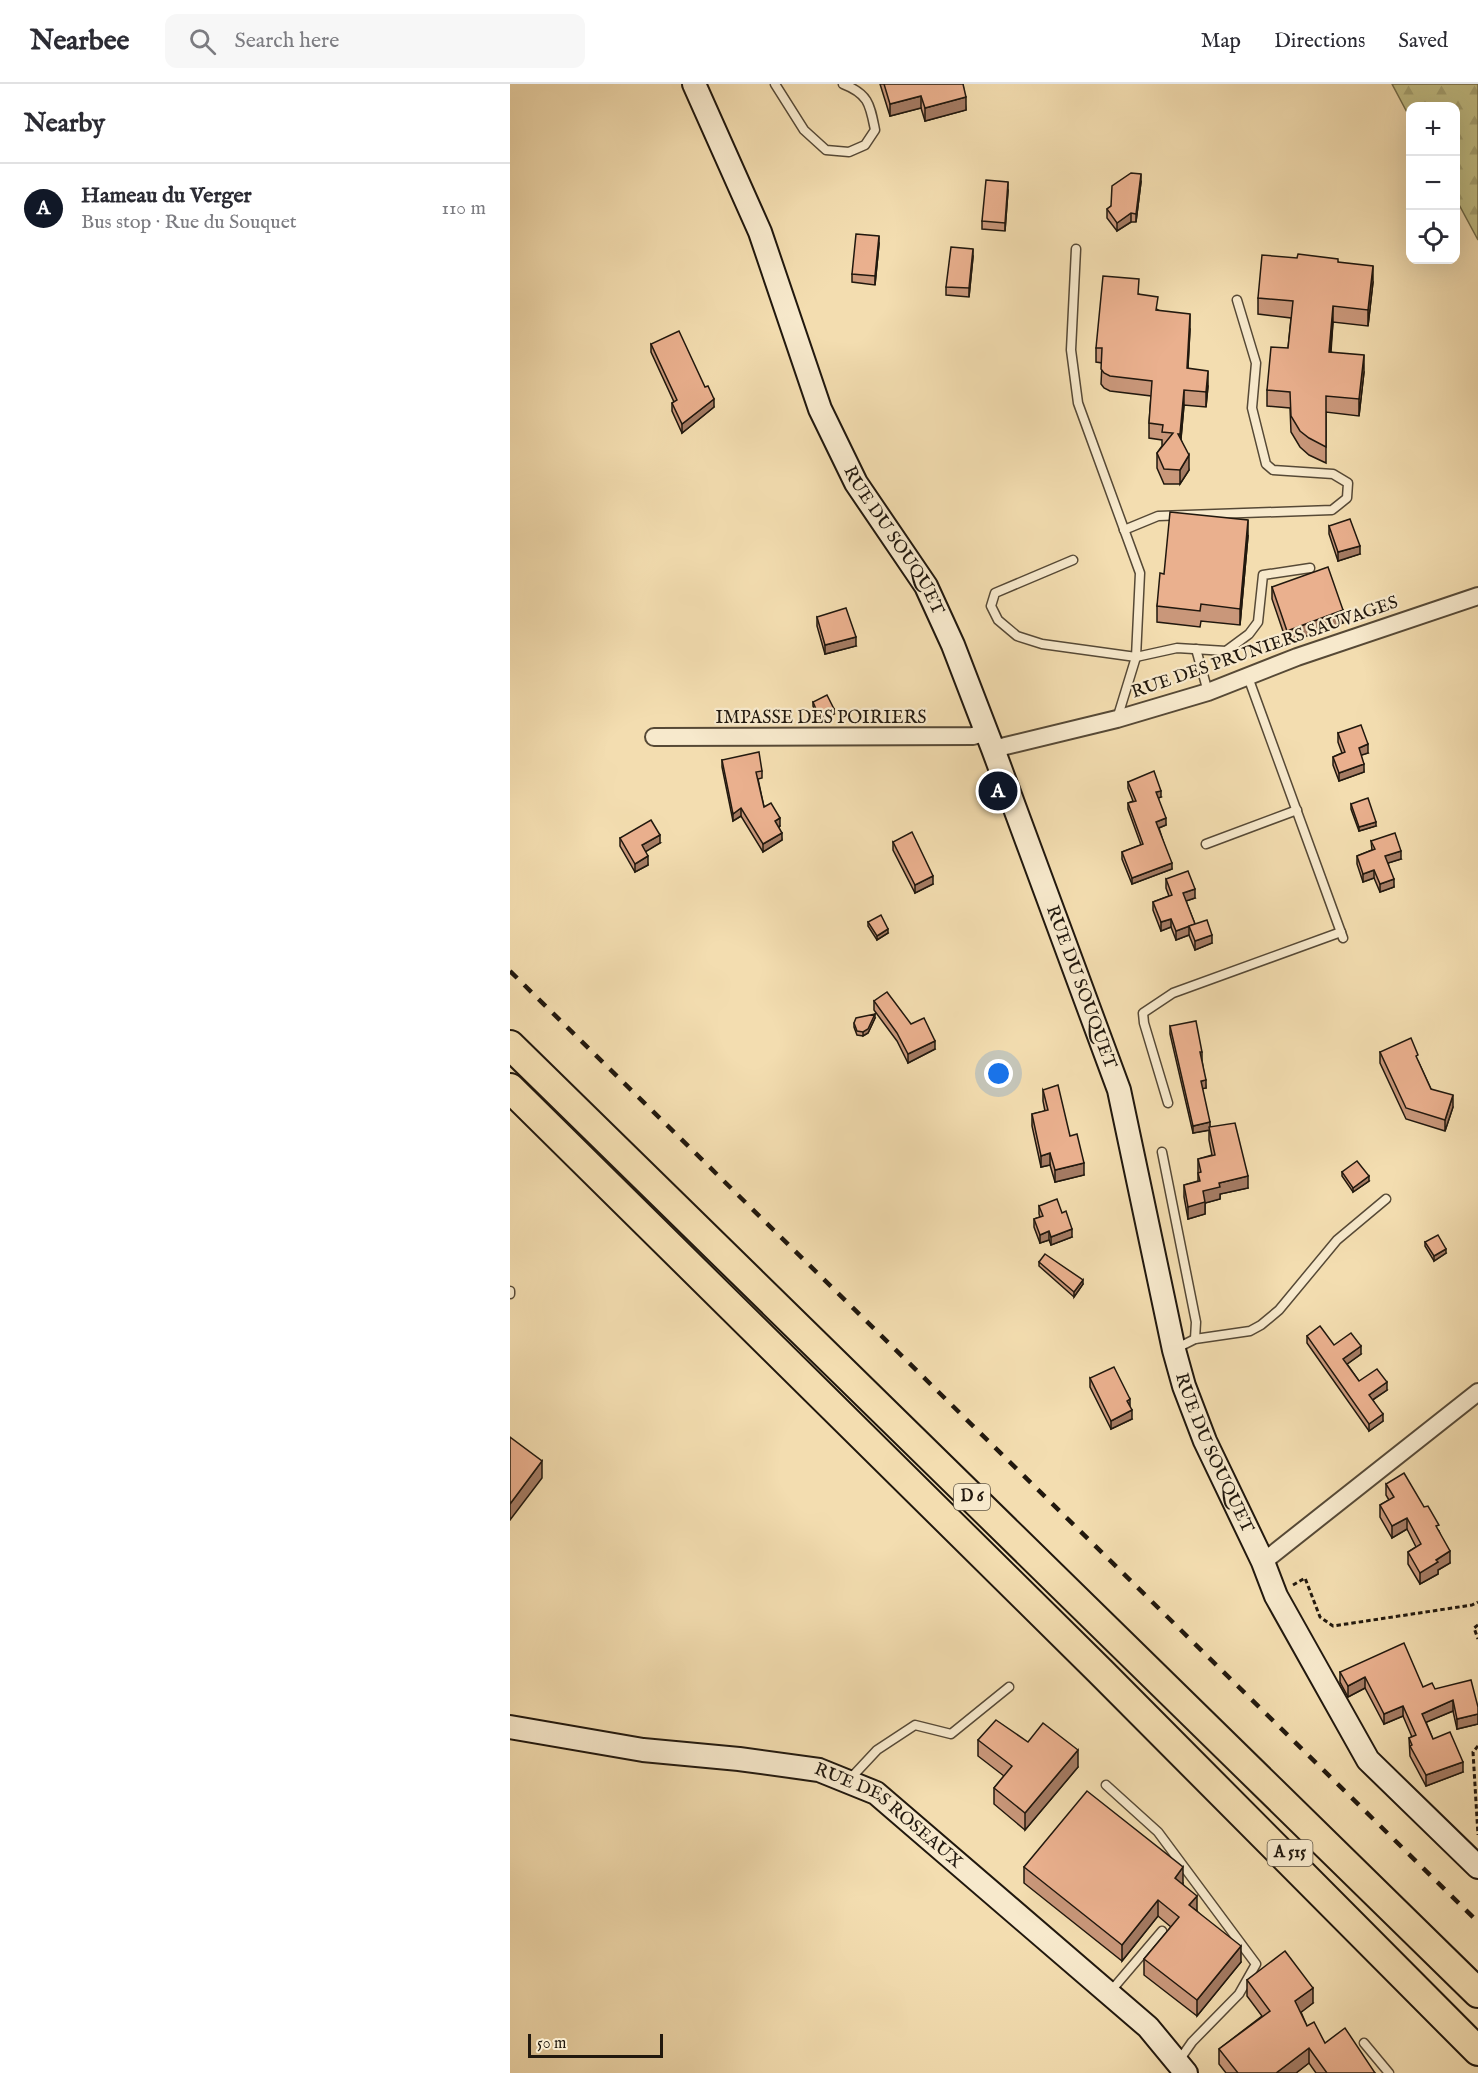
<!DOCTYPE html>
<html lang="en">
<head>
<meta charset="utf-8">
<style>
  body { margin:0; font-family:"IM FELL English",serif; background:#f7f7f7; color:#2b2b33 }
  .controls { position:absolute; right:18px; top:18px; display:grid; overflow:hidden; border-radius:12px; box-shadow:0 6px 24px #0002 }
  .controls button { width:54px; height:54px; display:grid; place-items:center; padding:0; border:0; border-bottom:2px solid #e1e1e2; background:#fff; color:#2b2b33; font:30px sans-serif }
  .scale { position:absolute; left:18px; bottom:15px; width:135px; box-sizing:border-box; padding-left:6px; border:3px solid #21180e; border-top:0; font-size:16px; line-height:21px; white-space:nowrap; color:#21180e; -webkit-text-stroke:4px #f7e9cc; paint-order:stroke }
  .you { position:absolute; left:489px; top:990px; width:21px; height:21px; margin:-15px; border:4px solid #fff; border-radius:50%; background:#1a73e8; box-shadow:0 0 0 9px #1a73e833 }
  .badge { display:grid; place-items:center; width:39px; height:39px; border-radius:50%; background:#111827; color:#fff; font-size:20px; font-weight:700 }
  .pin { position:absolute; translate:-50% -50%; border:3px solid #fff; box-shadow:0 2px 6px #0006 }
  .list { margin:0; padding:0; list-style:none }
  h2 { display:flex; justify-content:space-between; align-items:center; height:78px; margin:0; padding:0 24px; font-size:26px }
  h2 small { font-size:20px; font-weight:400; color:#7c7c81 }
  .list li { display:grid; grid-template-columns:39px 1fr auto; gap:18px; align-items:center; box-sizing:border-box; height:90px; padding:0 24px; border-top:2px solid #e1e1e2 }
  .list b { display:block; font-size:22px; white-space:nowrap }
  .list p { margin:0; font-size:20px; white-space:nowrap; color:#7c7c81 }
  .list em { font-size:20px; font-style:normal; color:#7c7c81 }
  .icon { flex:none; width:33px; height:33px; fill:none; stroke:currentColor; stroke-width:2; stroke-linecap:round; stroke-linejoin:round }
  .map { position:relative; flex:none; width:968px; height:1989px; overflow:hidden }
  header { display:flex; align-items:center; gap:36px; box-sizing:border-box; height:84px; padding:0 30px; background:#fff; border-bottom:2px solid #e1e1e2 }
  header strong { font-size:28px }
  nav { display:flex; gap:33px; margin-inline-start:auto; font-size:21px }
  .search { width:420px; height:54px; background:#f7f7f7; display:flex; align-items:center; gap:15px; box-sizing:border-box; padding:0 21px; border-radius:12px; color:#7c7c81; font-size:22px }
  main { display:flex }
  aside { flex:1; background:#fff }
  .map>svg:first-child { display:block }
</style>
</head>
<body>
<header>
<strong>Nearbee</strong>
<div class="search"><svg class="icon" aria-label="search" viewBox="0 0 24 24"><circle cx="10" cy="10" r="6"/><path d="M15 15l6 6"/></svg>Search here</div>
<nav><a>Map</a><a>Directions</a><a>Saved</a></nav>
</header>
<main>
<aside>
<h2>Nearby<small></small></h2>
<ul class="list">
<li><span class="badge">A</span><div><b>Hameau du Verger</b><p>Bus stop · Rue du Souquet</p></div><em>110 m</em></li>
</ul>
</aside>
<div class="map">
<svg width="968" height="1989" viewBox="0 0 968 1989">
  <defs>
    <pattern id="forest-firs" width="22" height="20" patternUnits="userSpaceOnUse" patternTransform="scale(1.5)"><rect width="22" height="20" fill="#c2bf86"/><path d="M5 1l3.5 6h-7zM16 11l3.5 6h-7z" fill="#a6a372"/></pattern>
  </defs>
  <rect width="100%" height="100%" fill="#f3ddb0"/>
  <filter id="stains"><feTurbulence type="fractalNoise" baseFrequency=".00333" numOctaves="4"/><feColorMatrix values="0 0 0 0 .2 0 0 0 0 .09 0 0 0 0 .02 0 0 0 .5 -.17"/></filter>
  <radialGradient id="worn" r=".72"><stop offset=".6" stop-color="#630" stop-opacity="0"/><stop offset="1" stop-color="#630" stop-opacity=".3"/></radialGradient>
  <path fill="url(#forest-firs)" stroke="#726c4a" stroke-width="1.5" d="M882 0H968V156L946 115V22H900V34Z"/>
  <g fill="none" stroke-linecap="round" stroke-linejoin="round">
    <defs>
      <g id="lane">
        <path d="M265 0 294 46 316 66 339 68 355 61 365 46C360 21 359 10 333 0"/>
        <path d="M566 165 561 266 568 319 630 489 626 573 607 635"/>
        <path d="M614 446 648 432 822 426 837 414 838 399 823 390 763 386 756 380 742 324 746 279 727 216"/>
        <path d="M563 476 485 509 481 522 488 536 507 552 532 560 626 573 667 564 716 567 739 550 748 538 753 491 800 484"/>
        <path d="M686 565 698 608"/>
        <path d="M738 593 833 854"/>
        <path d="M696 760 787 726"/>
        <path d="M658 1019 634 939 633 929 663 909 831 848"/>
        <path d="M652 1068 686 1238 685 1255"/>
        <path d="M0 1207V1210"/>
        <path d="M665 1265 685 1255 740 1247 751 1241 769 1226 827 1156 876 1115"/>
        <path d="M339 1696 367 1666 405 1641 441 1650 499 1603"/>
        <path d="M596 1701 648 1748 746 1880 729 1910 682 1958 668 1978"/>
        <path d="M600 1908 652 1847"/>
        <path d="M854 1959 879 1989"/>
      </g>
      <g id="street">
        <path d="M144 653 463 652 477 648"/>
        <path d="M483 665 607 635 698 608 787 573 968 512"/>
        <path d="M753 1478 968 1308"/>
      </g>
      <g id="secondary">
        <path id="s1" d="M184 0 250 148 310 325 346 399 416 502 443 561 483 665 609 1006 664 1266 674 1302 695 1357 753 1478 766 1512 858 1676 968 1783"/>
        <path id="s2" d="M0 1643 133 1666 229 1675 309 1686 366 1709 638 1943 676 1989"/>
      </g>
      <g id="highway">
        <path d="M0 961 968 1909"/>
        <path d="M0 1004 591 1588 968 1967"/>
      </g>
    </defs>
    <use href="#lane" stroke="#564936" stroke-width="11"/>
    <use href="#street" stroke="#564936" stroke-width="20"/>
    <use href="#secondary" stroke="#21180e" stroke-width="26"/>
    <use href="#highway" stroke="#21180e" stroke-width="32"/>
    <g stroke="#21180e" stroke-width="3" stroke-dasharray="4.5 3" stroke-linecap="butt">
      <path d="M783 1501 795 1494 810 1533 823 1542 962 1521 968 1518"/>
      <path d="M968 1541 964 1544 968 1555"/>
      <path d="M968 1662 963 1668 968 1751"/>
    </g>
    <use href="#lane" stroke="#f7e9cc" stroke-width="8"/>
    <use href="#street" stroke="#f7e9cc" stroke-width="16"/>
    <use href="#secondary" stroke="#f7e9cc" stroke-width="22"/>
    <use href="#highway" stroke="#f3ddb0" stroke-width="28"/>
    <path stroke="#21180e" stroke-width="4.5" stroke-dasharray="10 10" stroke-linecap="butt" d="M0 887 968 1838"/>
  </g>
  <g fill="#c9977a" stroke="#21180e" stroke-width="1.5">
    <path d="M370 0H453L456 26 415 37 411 24 380 32Z"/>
    <path d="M631 98 626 138H621L607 147 597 134V125Z"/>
    <path d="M498 107 495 147 472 145V137Z"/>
    <path d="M369 160 365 201 342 198V190Z"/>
    <path d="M463 173 459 213 436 211V203Z"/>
    <path d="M828 178 863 198 858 242 823 238 821 268 854 288 849 332 816 328V379L799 371 790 363 781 348 780 324 757 322V306L778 264 781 234 748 230V214Z"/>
    <path d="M629 210 648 226 680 245 678 284 698 302 696 323 674 321 671 355 679 386 670 400H654L647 384V369L652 362V356L639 354V339L641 312 600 307 594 304 591 300 592 279 586 278V264Z"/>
    <path d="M141 260 195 303 204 323 172 349 162 327V319L164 318 141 268Z"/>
    <path d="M819 442 850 470 828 477 819 450Z"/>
    <path d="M738 452 730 541 691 537 690 543 647 538V522L654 490Z"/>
    <path d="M762 503 833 539 777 559 762 515Z"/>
    <path d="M307 533 346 562 315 570 307 542Z"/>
    <path d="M303 618 324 630 309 636 303 622Z"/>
    <path d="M828 649 858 669 851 671 854 688 829 697 823 681V673L832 669 828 658Z"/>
    <path d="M212 676 252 687V694L248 695 254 723 270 742 269 743 272 756 253 768 231 732 223 737 212 683Z"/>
    <path d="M618 698 651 713 648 714 656 741 649 744 662 785 622 800 612 775V768L631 761 618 725V719L623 717 618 704Z"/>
    <path d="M841 720 866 742 849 747 841 725Z"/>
    <path d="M110 754 150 759 135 767 138 781 125 788 110 762Z"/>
    <path d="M861 757 891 775 878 779 884 803 870 808 864 794 853 798 847 780V772L862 766Z"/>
    <path d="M383 758 423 800 405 809 383 766Z"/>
    <path d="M656 795 685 814 676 817 685 840 702 859 685 866 679 851 666 856 661 843 651 847 643 826V818L659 812 656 804Z"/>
    <path d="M358 838 378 849 367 856 358 842Z"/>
    <path d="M364 917 425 965 398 979 387 957 364 926Z"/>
    <path d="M365 934 358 949 353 952 347 951 344 943V939Z"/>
    <path d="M660 942 692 968V976L696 1004H692L700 1043 738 1104 710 1110V1115L695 1119V1130L678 1135 674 1113V1101L688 1097V1075L702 1071 699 1056V1046L683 1049 660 950Z"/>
    <path d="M870 968 908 977 921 1005 943 1023 935 1047 896 1035 870 979Z"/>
    <path d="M533 1006 560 1052 574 1091 545 1098 540 1081 531 1083 522 1042V1030L535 1027 533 1017Z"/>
    <path d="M832 1088 859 1097 843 1108 832 1092Z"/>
    <path d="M529 1122 562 1153 541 1161 539 1156 530 1159 524 1143V1135L530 1133 529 1130Z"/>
    <path d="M915 1158 936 1169 924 1177 915 1162Z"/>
    <path d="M529 1178 573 1200 564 1213 529 1182Z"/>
    <path d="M797 1252 851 1270 837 1280 849 1297 877 1306 863 1316 873 1337 859 1347 797 1259Z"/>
    <path d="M580 1294 622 1335 601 1345 580 1303Z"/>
    <path d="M876 1400 929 1447 940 1479 928 1486V1490L910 1500 898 1480V1468L906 1463 897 1445 882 1454 870 1433V1421L879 1416 876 1411Z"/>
    <path d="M830 1588 925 1605 968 1623V1640L947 1645 943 1627 916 1638 923 1655 953 1688 916 1702 900 1672 899 1654 902 1653 893 1632 874 1640 855 1604 838 1613 830 1598Z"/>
    <path d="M468 1656 518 1658 568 1683 515 1746 484 1720V1704L494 1692 468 1672Z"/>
    <path d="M514 1783 673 1799V1800L687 1827 731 1878 687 1932 634 1891V1875L661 1843 648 1832 612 1877 514 1799Z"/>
    <path d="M737 1896 803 1919 791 1928 797 1942 815 1959 865 1989H806L799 1979 786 1989H716L709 1980V1965L752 1932 737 1912Z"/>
  </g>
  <g fill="#a47b63" stroke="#21180e" stroke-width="1.5">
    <path d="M411 12V24L380 32V20Z"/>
    <path d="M456 13V26L415 37V24Z"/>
    <path d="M631 90V98L626 138V130Z"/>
    <path d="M498 98V107L495 147V139Z"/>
    <path d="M621 129V138L607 147V139Z"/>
    <path d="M369 152V160L365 201V192Z"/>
    <path d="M463 165V173L459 213V204Z"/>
    <path d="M863 182V198L858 242V226Z"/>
    <path d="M823 222V238L819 284V268Z"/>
    <path d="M680 230V245L677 299V284Z"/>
    <path d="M854 271V288L849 332V315Z"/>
    <path d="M698 287V302L696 323V308Z"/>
    <path d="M674 306V321L670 365V350Z"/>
    <path d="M204 315V323L172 349V340Z"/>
    <path d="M679 371V386L670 400V386Z"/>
    <path d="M738 436V452L730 541V525Z"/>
    <path d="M850 462V470L828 477V468Z"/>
    <path d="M833 526V539L777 559V547Z"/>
    <path d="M346 553V562L315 570V561Z"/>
    <path d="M324 625V630L309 636V632Z"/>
    <path d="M858 660V669L849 672V664Z"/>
    <path d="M854 680V688L829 697V689Z"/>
    <path d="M651 707V713L646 715V708Z"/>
    <path d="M231 724V732L223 737V730Z"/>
    <path d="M270 734V742L265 745V737Z"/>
    <path d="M656 734V741L646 745V738Z"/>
    <path d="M866 738V742L849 747V743Z"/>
    <path d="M272 749V756L253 768V760Z"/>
    <path d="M150 751V759L132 770V761Z"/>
    <path d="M891 767V775L875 780V772Z"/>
    <path d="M138 772V781L125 788V780Z"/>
    <path d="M662 779V785L622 800V794Z"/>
    <path d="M864 786V794L853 798V790Z"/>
    <path d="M423 792V800L405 809V801Z"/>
    <path d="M884 795V803L870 808V800Z"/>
    <path d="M685 805V814L673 818V809Z"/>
    <path d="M661 835V843L651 847V838Z"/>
    <path d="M679 842V851L666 856V847Z"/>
    <path d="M378 845V849L367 856V852Z"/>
    <path d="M702 851V859L685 866V857Z"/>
    <path d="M365 930V934L358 949 353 952V948Z"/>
    <path d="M425 957V965L398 979V970Z"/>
    <path d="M696 996V1004L691 1005V997Z"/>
    <path d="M943 1011V1023L935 1047V1036Z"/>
    <path d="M700 1038V1046L683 1049V1042Z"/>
    <path d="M540 1069V1081L531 1083V1072Z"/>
    <path d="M574 1079V1091L545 1098V1086Z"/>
    <path d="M738 1092V1104L710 1110V1115L695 1119V1130L678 1135V1123L693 1107 709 1099Z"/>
    <path d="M859 1092V1097L843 1108V1104Z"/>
    <path d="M562 1145V1153L541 1161V1153Z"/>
    <path d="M539 1147V1156L530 1159V1151Z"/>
    <path d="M936 1165V1169L924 1177V1172Z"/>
    <path d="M573 1196V1200L564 1213V1208Z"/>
    <path d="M851 1262V1270L833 1283V1275Z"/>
    <path d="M877 1298V1306L859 1318V1311Z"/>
    <path d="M620 1315V1323L617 1317Z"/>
    <path d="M622 1326V1335L601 1345V1337Z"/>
    <path d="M873 1330V1337L859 1347V1340Z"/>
    <path d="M32 1377V1394L0 1436V1420Z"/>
    <path d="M897 1434V1445L882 1454V1442Z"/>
    <path d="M940 1467V1479L928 1486V1490L910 1500V1489L926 1476Z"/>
    <path d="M855 1593V1604L838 1613V1602Z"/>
    <path d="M943 1616V1627L912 1640V1630Z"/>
    <path d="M893 1622V1632L874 1640V1630Z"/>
    <path d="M968 1630V1640L947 1645V1635Z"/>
    <path d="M568 1666V1683L515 1746V1729Z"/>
    <path d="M953 1678V1688L916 1702V1691Z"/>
    <path d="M673 1783V1799L665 1810V1794Z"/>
    <path d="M687 1812V1827L679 1821Z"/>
    <path d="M648 1816V1832L612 1877V1861Z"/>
    <path d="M731 1862V1878L687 1932V1916Z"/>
    <path d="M803 1904V1919L785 1933V1917Z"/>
    <path d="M799 1964V1979L786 1989H766Z"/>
  </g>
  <g fill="#eab08e" stroke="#21180e" stroke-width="1.5">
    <path d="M374 0H453L456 13 415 24 411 12 380 20Z"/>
    <path d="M621 89 631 90 626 130 621 129 607 139 597 125 601 122 602 102Z"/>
    <path d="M476 96 498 98 495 139 472 137Z"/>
    <path d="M346 150 369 152 365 192 342 190Z"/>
    <path d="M441 163 463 165 459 204 436 203Z"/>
    <path d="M788 170 828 175V178L863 182 858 226 823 222 819 268 854 271 849 315 816 312V363L799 354 790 347 781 332 780 308 757 306 761 263 778 264 783 217 748 214 752 171 787 174Z"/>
    <path d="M593 192 629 195 628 210 648 213 646 226 680 230 677 284 698 287 696 308 674 306 670 350H668L679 371 670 386 654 385 647 369 663 349 652 348 653 341 639 339 642 297 600 292 594 289 591 285 592 264H586Z"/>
    <path d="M169 247 195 303 198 302 204 315 172 340 162 319 167 316 141 260Z"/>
    <path d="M660 428 738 436 730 525 691 520 690 527 647 522 650 489 654 490Z"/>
    <path d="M840 435 850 462 828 468 819 442Z"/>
    <path d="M818 483 833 526 777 547 762 503Z"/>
    <path d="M336 524 346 553 315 561 307 533Z"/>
    <path d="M317 611 324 625 309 632 303 618Z"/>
    <path d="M851 641 858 660 849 664 854 680 829 689 823 673 835 668 828 649Z"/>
    <path d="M249 668 252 687 246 688 254 723 261 719 270 734 265 737 272 749 253 760 231 724 223 730 212 676Z"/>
    <path d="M644 687 651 707 646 708 656 734 646 738 662 779 622 794 612 768 633 760 618 719 626 717 618 698Z"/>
    <path d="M858 714 866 738 849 743 841 720Z"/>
    <path d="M141 736 150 751 132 761 138 772 125 780 110 754Z"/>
    <path d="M402 748 423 792 405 801 383 758Z"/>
    <path d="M885 749 891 767 875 772 884 795 870 800 864 786 853 790 847 772 865 765 861 757Z"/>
    <path d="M678 787 685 805 673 809 685 840 666 847 661 835 651 838 643 818 662 811 656 795Z"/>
    <path d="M371 831 378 845 367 852 358 838Z"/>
    <path d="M697 836 702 851 685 857 679 842Z"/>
    <path d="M377 908 401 940 414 934 425 957 398 970 387 949 364 917Z"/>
    <path d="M365 930 358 945 353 948 347 947 344 939 346 934Z"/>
    <path d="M686 937 692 968H690L696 996 691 997 700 1038 683 1042 660 942Z"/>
    <path d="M901 954 908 971 906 972 921 1005 943 1011 935 1036 896 1024 870 968Z"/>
    <path d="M548 1001 560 1052 567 1050 574 1079 545 1086 540 1069 531 1072 522 1030 538 1026 533 1006Z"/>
    <path d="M725 1039 738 1092 709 1099 710 1103 693 1107 695 1118 678 1123 674 1101 690 1097 688 1089 691 1088 688 1075 705 1071 699 1043Z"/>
    <path d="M847 1077 859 1092 843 1104 832 1088Z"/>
    <path d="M547 1115 552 1129 556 1127 562 1145 541 1153 539 1147 530 1151 524 1135 533 1132 529 1122Z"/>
    <path d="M928 1151 936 1165 924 1172 915 1158Z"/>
    <path d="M535 1170 573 1196 564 1208 529 1178Z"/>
    <path d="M810 1242 824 1261 841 1249 851 1262 833 1275 849 1297 867 1285 877 1298 859 1311 873 1330 859 1340 797 1252Z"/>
    <path d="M604 1283 620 1315 617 1317 622 1326 601 1337 580 1294Z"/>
    <path d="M0 1353 32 1377 0 1420Z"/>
    <path d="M894 1389 914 1423 918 1422 929 1441 926 1442 940 1467 926 1476 928 1478 910 1489 898 1468 911 1460 897 1434 882 1442 870 1421 884 1413 876 1400Z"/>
    <path d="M894 1559 913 1603 922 1599 925 1605 961 1596 968 1623V1630L947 1635 943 1616 912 1630 923 1655 940 1648 953 1678 916 1691 900 1662 902 1661 899 1654 906 1651 893 1622 874 1630 855 1593 838 1602 830 1588Z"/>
    <path d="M486 1636 518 1658 533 1639 568 1666 515 1729 484 1704 502 1682 468 1656Z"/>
    <path d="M577 1707 673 1783 665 1794 687 1812 679 1821 731 1862 687 1916 634 1875 669 1833 648 1816 612 1861 514 1783Z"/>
    <path d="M775 1867 803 1904 785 1917 797 1942 804 1938 815 1959 835 1944 865 1989H817L799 1964 766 1989H728L709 1965 760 1927 737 1896Z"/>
  </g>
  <g text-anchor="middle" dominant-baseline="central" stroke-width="4.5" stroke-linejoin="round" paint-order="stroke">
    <g fill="#f7e9cc" stroke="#615747" stroke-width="1.5">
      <rect x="444" y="1400" width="36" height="26" rx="4.5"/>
      <rect x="757.5" y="1756" width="45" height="26" rx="4.5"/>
    </g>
    <g font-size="16" font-weight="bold" fill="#21180e">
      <text x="462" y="1413">D 6</text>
      <text x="780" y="1769">A 515</text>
    </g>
    <g font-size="18" fill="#21180e" stroke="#f7e9cc">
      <text stroke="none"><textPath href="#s1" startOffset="500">RUE DU SOUQUET</textPath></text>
      <text transform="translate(755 564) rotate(-19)">RUE DES PRUNIERS SAUVAGES</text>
      <text x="311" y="634">IMPASSE DES POIRIERS</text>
      <text stroke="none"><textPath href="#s1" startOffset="986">RUE DU SOUQUET</textPath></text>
      <text stroke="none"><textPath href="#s1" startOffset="1472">RUE DU SOUQUET</textPath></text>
      <text stroke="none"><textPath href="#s2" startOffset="396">RUE DES ROSEAUX</textPath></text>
    </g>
  </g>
  <rect width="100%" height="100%" filter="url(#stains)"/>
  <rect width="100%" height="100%" fill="url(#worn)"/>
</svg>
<div class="controls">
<button>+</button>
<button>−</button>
<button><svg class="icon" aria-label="locate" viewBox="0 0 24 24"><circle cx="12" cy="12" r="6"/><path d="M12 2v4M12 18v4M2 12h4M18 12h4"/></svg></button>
</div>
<div class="scale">50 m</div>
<div class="you"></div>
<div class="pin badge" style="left:488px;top:707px">A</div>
</div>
</main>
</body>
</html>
